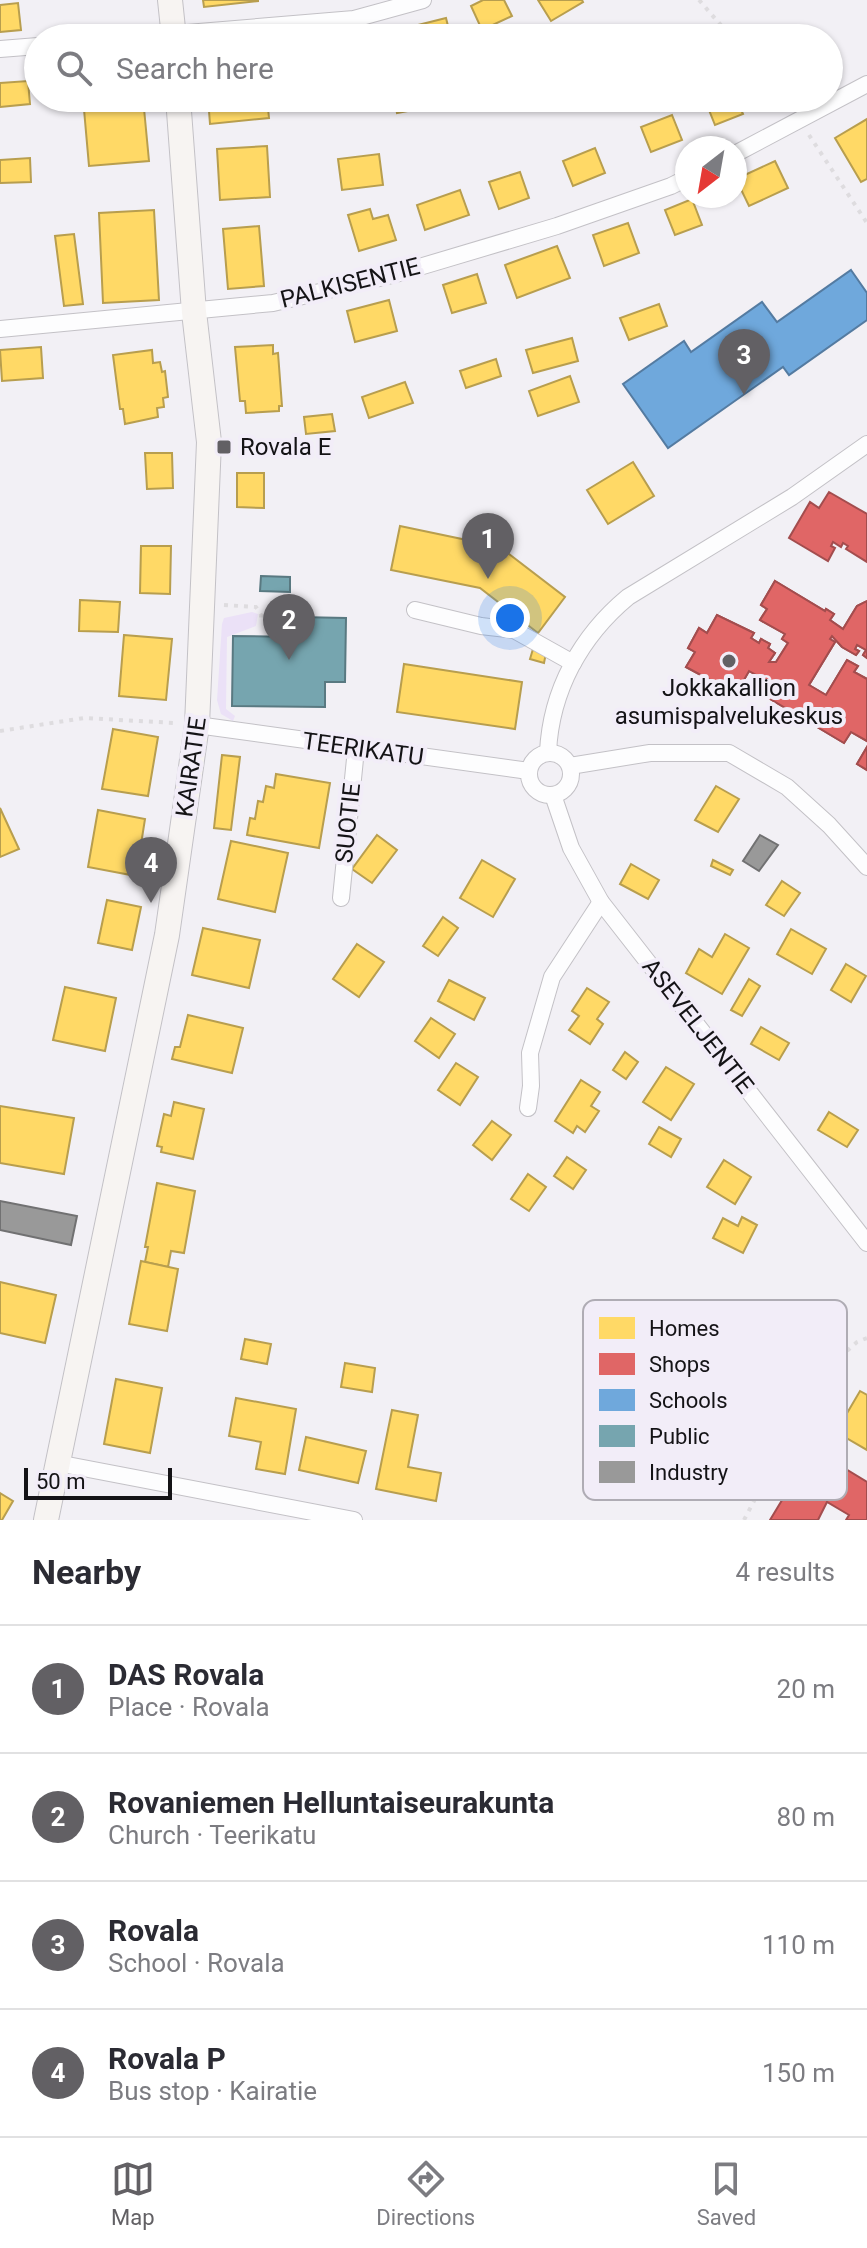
<!DOCTYPE html>
<html lang="en">
<head>
<meta charset="utf-8">
<style>
  body { margin:0; font-family:Roboto,sans-serif; background:#f7f7f7; color:#2b2b33 }
  .compass { position:absolute; left:675px; top:136px; width:72px; height:72px; border-radius:50%; background:#fff; box-shadow:0 2px 6px #0004; rotate:211deg }
  .scale { position:absolute; left:24px; bottom:20px; width:148px; box-sizing:border-box; padding-left:8px; border:4px solid #141316; border-top:0; font-size:22px; line-height:28px; white-space:nowrap; color:#141316; -webkit-text-stroke:6px #f2edf8; paint-order:stroke }
  .you { position:absolute; left:510px; top:618px; width:28px; height:28px; margin:-20px; border:6px solid #fff; border-radius:50%; background:#1a73e8; box-shadow:0 0 0 12px #1a73e833 }
  .badge { display:grid; place-items:center; width:52px; height:52px; border-radius:50%; background:#626064; color:#fff; font-size:26px; font-weight:700 }
  .pin { position:absolute; translate:-50% -66px; filter:drop-shadow(0 2px 4px #0008) }
  .pin::after { content:''; position:absolute; top:42px; width:28px; height:24px; background:inherit; clip-path:polygon(0 0,100% 0,50% 100%) }
  .list { margin:0; padding:0; list-style:none }
  h2 { display:flex; justify-content:space-between; align-items:center; height:104px; margin:0; padding:0 32px; font-size:34px }
  h2 small { font-size:26px; font-weight:400; color:#7c7c81 }
  .list li { display:grid; grid-template-columns:52px 1fr auto; gap:24px; align-items:center; box-sizing:border-box; height:128px; padding:0 32px; border-top:2px solid #e1e1e2 }
  .list b { display:block; font-size:30px; white-space:nowrap }
  .list p { margin:0; font-size:26px; white-space:nowrap; color:#7c7c81 }
  .list em { font-size:26px; font-style:normal; color:#7c7c81 }
  .icon { flex:none; width:44px; height:44px; fill:none; stroke:currentColor; stroke-width:2; stroke-linecap:round; stroke-linejoin:round }
  .map { position:relative; flex:none; width:867px; height:1520px; overflow:hidden }
  .search { position:absolute; background:#fff; box-shadow:0 2px 6px #0004; left:24px; right:24px; top:24px; height:88px; display:flex; align-items:center; gap:20px; box-sizing:border-box; padding:0 28px; border-radius:44px; color:#7c7c81; font-size:30px }
  .sheet { height:616px; background:#fff }
  nav { display:flex; justify-content:space-around; align-items:center; box-sizing:border-box; height:112px; border-top:2px solid #e1e1e2; background:#fff; font-size:22px; color:#7c7c81 }
  nav a { display:grid; justify-items:center; gap:4px }
  nav .on { color:#626064 }
  .map>svg:first-child { display:block }
</style>
</head>
<body>
<div class="map">
<svg width="867" height="1520" viewBox="0 0 867 1520">
  <rect width="100%" height="100%" fill="#f2f0f5"/>
  <path fill="#ebe1f7" d="M252 612 258 614 256 626 227 637 226 709 235 716 233 721 221 714 217 700 222 624 224 618Z"/>
  <g fill="#ffd966" stroke="#b89e4e" stroke-width="2">
    <path d="M203 0H258V1L204 7Z"/>
    <path d="M483 0H504L512 16 482 30 471 6Z"/>
    <path d="M538 0H582L583 2 551 21Z"/>
    <path d="M18 3 21 30 0 32V5Z"/>
    <path d="M446 18 451 38H417L414 26Z"/>
    <path d="M28 81 30 104 0 107V83Z"/>
    <path d="M83 98H143L149 161 89 166Z"/>
    <path d="M208 98H267L269 118 210 124Z"/>
    <path d="M394 98H427L429 107 397 113Z"/>
    <path d="M710 98H736L743 114 715 125 705 100Z"/>
    <path d="M672 115 682 140 651 152 641 127Z"/>
    <path d="M867 119V179L861 182 835 138Z"/>
    <path d="M267 146 270 197 220 200 217 149Z"/>
    <path d="M595 148 605 173 573 186 563 161Z"/>
    <path d="M379 154 383 185 342 190 338 159Z"/>
    <path d="M30 158 31 182 0 183V160Z"/>
    <path d="M775 161 788 188 749 206 736 179Z"/>
    <path d="M520 172 529 198 499 209 489 182Z"/>
    <path d="M460 190 469 215 425 230 417 205Z"/>
    <path d="M692 199 702 225 675 235 665 210Z"/>
    <path d="M370 209 373 219 388 215 396 240 359 251 348 215Z"/>
    <path d="M154 210 159 300 103 303 99 213Z"/>
    <path d="M628 223 639 253 604 266 593 235Z"/>
    <path d="M259 226 264 286 228 289 223 229Z"/>
    <path d="M74 234 83 304 64 306 55 236Z"/>
    <path d="M557 246 570 278 517 298 505 265Z"/>
    <path d="M477 274 486 303 452 313 443 285Z"/>
    <path d="M389 300 397 331 355 342 347 311Z"/>
    <path d="M659 304 667 326 629 340 620 318Z"/>
    <path d="M572 338 578 361 533 373 526 350Z"/>
    <path d="M273 345V354L278 353 282 406H279V411L246 413 245 401H240L235 347Z"/>
    <path d="M41 347 43 378 2 381 0 350Z"/>
    <path d="M152 350 153 363 160 362 162 372 165 371 168 397 163 398 164 407 157 408 158 417 125 424 123 409H120L113 355Z"/>
    <path d="M496 359 501 376 466 388 460 371Z"/>
    <path d="M570 376 579 402 538 416 529 391Z"/>
    <path d="M405 382 413 403 369 418 362 397Z"/>
    <path d="M332 414 335 431 306 434 304 417Z"/>
    <path d="M145 453H172L173 488 147 489Z"/>
    <path d="M633 462 654 496 608 524 587 490Z"/>
    <path d="M237 473H264V508L237 507Z"/>
    <path d="M400 526 500 547 565 597 538 633 480 588 391 570Z"/>
    <path d="M141 546H171L170 594 140 593Z"/>
    <path d="M80 600 120 602 118 632 79 631Z"/>
    <path d="M124 635 172 639 166 700 119 696Z"/>
    <path d="M533 649 546 653 544 663 530 659Z"/>
    <path d="M404 664 522 682 515 729 397 712Z"/>
    <path d="M113 729 158 737 148 796 102 789Z"/>
    <path d="M222 755 240 757 231 830 214 828Z"/>
    <path d="M276 774 330 783 319 848 247 835 250 818 255 819 258 801 263 802 266 786 274 788Z"/>
    <path d="M716 786 739 799 718 832 695 820Z"/>
    <path d="M0 808 19 849 0 857Z"/>
    <path d="M98 810 145 819 136 876 88 867Z"/>
    <path d="M377 835 397 850 372 883 352 869Z"/>
    <path d="M231 841 288 853 275 912 218 899Z"/>
    <path d="M482 860 515 879 493 917 460 898Z"/>
    <path d="M713 860 733 870 730 875 711 866Z"/>
    <path d="M631 864 659 880 648 899 620 884Z"/>
    <path d="M782 881 800 893 784 916 766 905Z"/>
    <path d="M107 900 141 907 132 950 98 943Z"/>
    <path d="M443 917 458 928 438 956 423 946Z"/>
    <path d="M203 928 260 940 249 988 192 975Z"/>
    <path d="M791 929 826 949 812 974 777 954Z"/>
    <path d="M725 934 749 948 722 994 686 973 699 949 712 957Z"/>
    <path d="M357 944 384 962 359 997 333 979Z"/>
    <path d="M846 964 866 976 851 1002 831 990Z"/>
    <path d="M749 979 760 986 742 1016 731 1010Z"/>
    <path d="M449 980 485 998 474 1020 438 1001Z"/>
    <path d="M65 987 116 998 105 1051 53 1040Z"/>
    <path d="M587 988 609 1002 597 1019 603 1024 590 1044 569 1030 579 1016 572 1011Z"/>
    <path d="M188 1015 243 1028 232 1073 172 1059 175 1047H180Z"/>
    <path d="M431 1018 455 1034 439 1058 415 1041Z"/>
    <path d="M761 1027 789 1043 779 1060 751 1044Z"/>
    <path d="M625 1052 638 1062 626 1079 613 1070Z"/>
    <path d="M456 1063 478 1077 460 1105 438 1090Z"/>
    <path d="M666 1067 694 1084 671 1120 643 1102Z"/>
    <path d="M581 1080 600 1092 591 1106 599 1111 585 1132 577 1126 573 1133 555 1121Z"/>
    <path d="M174 1102 204 1109 193 1159 161 1152 162 1147 157 1146 164 1114 171 1116Z"/>
    <path d="M0 1106 74 1118 64 1174 0 1163Z"/>
    <path d="M829 1112 858 1130 847 1147 818 1130Z"/>
    <path d="M492 1121 511 1135 492 1160 473 1145Z"/>
    <path d="M659 1127 681 1139 671 1157 649 1144Z"/>
    <path d="M567 1157 586 1170 573 1189 554 1176Z"/>
    <path d="M724 1160 751 1177 735 1204 707 1187Z"/>
    <path d="M528 1174 546 1187 529 1211 511 1199Z"/>
    <path d="M157 1183 195 1191 184 1253 171 1251 168 1267 145 1262 148 1247H145Z"/>
    <path d="M742 1217 757 1225 743 1253 713 1238 723 1218 738 1226Z"/>
    <path d="M141 1261 178 1269 167 1331 129 1324Z"/>
    <path d="M0 1282 56 1295 45 1343 0 1333Z"/>
    <path d="M245 1339 271 1344 267 1364 241 1359Z"/>
    <path d="M345 1363 375 1368 372 1392 341 1387Z"/>
    <path d="M116 1379 162 1388 150 1453 104 1444Z"/>
    <path d="M860 1391 867 1395V1450L836 1432Z"/>
    <path d="M236 1398 296 1409 285 1474 256 1469 261 1442 229 1436Z"/>
    <path d="M392 1410 418 1415 408 1467 441 1473 436 1501 376 1489Z"/>
    <path d="M306 1437 366 1451 358 1483 299 1470Z"/>
    <path d="M0 1493 13 1501 2 1520H0Z"/>
  </g>
  <g fill="#e06666" stroke="#a34d4e" stroke-width="2">
    <path d="M829 492 867 514V562L846 549 848 546 843 543 841 547 833 542 831 546 835 548 828 561 789 538 810 502 819 508Z"/>
    <path d="M775 581 825 611 826 609 834 614 830 620 843 629 857 606 867 601V658L863 655 866 650 857 645 855 649 859 651 856 655 842 647 832 636 830 639 835 642 809 685 826 695 847 660 858 666 854 672 867 679V741L851 732 844 743 760 693 767 681 749 671 736 694 686 667 695 652 688 648 699 628 707 633 717 615 754 633 751 638 759 643 761 639 770 644 768 648 775 653 769 662H776L788 643 782 639 785 634 760 620 767 609 761 605Z"/>
    <path d="M775 581 825 611 826 609 834 614 830 620 843 629 857 606 867 601V658L863 655 866 650 857 645 855 649 859 651 856 655 842 647 832 636 830 639 835 642 809 685 826 695 847 660 858 666 854 672 867 679V741L851 732 844 743 760 693 767 681 749 671 736 694 686 667 695 652 688 648 699 628 707 633 717 615 754 633 751 638 759 643 761 639 770 644 768 648 775 653 769 662H776L788 643 782 639 785 634 760 620 767 609 761 605Z"/>
    <path d="M867 747V770L857 764Z"/>
    <path d="M867 747V770L857 764Z"/>
    <path d="M813 1449 867 1482V1520H846L849 1515 827 1502 818 1520H770Z"/>
  </g>
  <path fill="#6fa8dc" stroke="#547ba1" stroke-width="2" d="M851 270 867 293V320L789 375 783 367 668 448 623 384 684 341 691 352 762 302 777 322Z"/>
  <g fill="#76a5af" stroke="#597981" stroke-width="2">
    <path d="M261 576 290 577V592L260 591Z"/>
    <path d="M298 617 346 618 345 682H325V707L232 706 233 636 297 637Z"/>
  </g>
  <g fill="#999" stroke="#717172" stroke-width="2">
    <path d="M760 835 778 845 759 871 743 861Z"/>
    <path d="M0 1201 77 1216 71 1245 0 1230Z"/>
  </g>
  <g fill="none" stroke-linecap="round" stroke-linejoin="round">
    <defs>
      <g id="street">
        <path d="M126 38 354 19 423 0"/>
        <path d="M0 49 38 46"/>
        <path d="M735 154 867 84"/>
        <path d="M0 329 273 303 396 274 557 226 671 186 687 178"/>
        <path d="M415 610 481 626 514 630 573 663"/>
        <path d="M197 725 529 771"/>
        <path d="M548 752C551 690 581 636 628 597L792 497 867 444"/>
        <circle cx="550" cy="774" r="21"/>
        <path d="M570 766 650 753H729L787 787 829 825 867 867"/>
        <path d="M553 795 571 848 601 902 867 1243"/>
        <path d="M341 898 356 749"/>
        <path d="M528 1108 531 1086 530 1053 552 977 601 902"/>
        <path d="M57 1463 354 1520"/>
      </g>
      <g id="secondary">
        <path d="M170 0 174 38"/>
        <path d="M46 1520 167 935 197 725 209 442 194 312 178 98"/>
      </g>
    </defs>
    <use href="#street" stroke="#c3c1c6" stroke-width="18"/>
    <use href="#secondary" stroke="#c3c1c6" stroke-width="26"/>
    <g stroke="#dedcdf" stroke-width="4" stroke-dasharray="4 6" stroke-linecap="butt">
      <path d="M699 0 732 38"/>
      <path d="M783 98 790 108"/>
      <path d="M809 135 867 223"/>
      <path d="M224 605 256 607 261 615V623"/>
      <path d="M0 731 84 718 175 723"/>
      <path d="M744 1520 820 1375 857 1342 867 1338"/>
    </g>
    <use href="#street" stroke="#fdfdfe" stroke-width="16"/>
    <use href="#secondary" stroke="#f7f4f2" stroke-width="24"/>
  </g>
  <g fill="#626064" stroke="#f2edf8" stroke-width="3">
    <rect x="216" y="439" width="16" height="16" rx="4"/>
    <circle cx="729" cy="661" r="8"/>
  </g>
  <g text-anchor="middle" dominant-baseline="central" stroke-width="8" stroke-linejoin="round" paint-order="stroke">
    <g font-size="24" fill="#141316" stroke="#f2edf8">
      <text transform="translate(350 283) rotate(-14)">PALKISENTIE</text>
      <text transform="translate(363 749) rotate(8)">TEERIKATU</text>
      <text transform="translate(191 767) rotate(-82)">KAIRATIE</text>
      <text transform="translate(348 823) rotate(-84)">SUOTIE</text>
      <text transform="translate(698 1026) rotate(52)">ASEVELJENTIE</text>
    </g>
    <g font-size="24" fill="#141316" stroke="#f2edf8" text-anchor="start">
      <text x="240" y="447">Rovala E</text>
      <text x="729" y="688" text-anchor="middle">Jokkakallion<tspan x="729" dy="28">asumispalvelukeskus</tspan></text>
    </g>
  </g>
  <rect x="583" y="1300" width="264" height="200" rx="12" fill="#f2edf8" stroke="#afacb4" stroke-width="2"/>
  <rect x="599" y="1317" width="36" height="22" fill="#ffd966"/>
  <rect x="599" y="1353" width="36" height="22" fill="#e06666"/>
  <rect x="599" y="1389" width="36" height="22" fill="#6fa8dc"/>
  <rect x="599" y="1425" width="36" height="22" fill="#76a5af"/>
  <rect x="599" y="1461" width="36" height="22" fill="#999"/>
  <g font-size="22" fill="#141316">
    <text x="649" y="1336">Homes</text>
    <text x="649" y="1372">Shops</text>
    <text x="649" y="1408">Schools</text>
    <text x="649" y="1444">Public</text>
    <text x="649" y="1480">Industry</text>
  </g>
</svg>
<svg class="compass" viewBox="-18 -18 36 36"><path d="M0-13l5 13h-10z" fill="#e53935"/><path d="M0 13l5-13h-10z" fill="#7c7c81"/></svg>
<div class="scale">50 m</div>
<div class="you"></div>
<div class="pin badge" style="left:488px;top:579px">1</div>
<div class="pin badge" style="left:289px;top:660px">2</div>
<div class="pin badge" style="left:744px;top:395px">3</div>
<div class="pin badge" style="left:151px;top:903px">4</div>
<div class="search"><svg class="icon" aria-label="search" viewBox="0 0 24 24"><circle cx="10" cy="10" r="6"/><path d="M15 15l6 6"/></svg>Search here</div>
</div>
<section class="sheet">
<h2>Nearby<small>4 results</small></h2>
<ul class="list">
<li><span class="badge">1</span><div><b>DAS Rovala</b><p>Place · Rovala</p></div><em>20 m</em></li>
<li><span class="badge">2</span><div><b>Rovaniemen Helluntaiseurakunta</b><p>Church · Teerikatu</p></div><em>80 m</em></li>
<li><span class="badge">3</span><div><b>Rovala</b><p>School · Rovala</p></div><em>110 m</em></li>
<li><span class="badge">4</span><div><b>Rovala P</b><p>Bus stop · Kairatie</p></div><em>150 m</em></li>
</ul>
</section>
<nav>
<a class="on"><svg class="icon" aria-label="map" viewBox="0 0 24 24"><path d="M3 6l6-2 6 2 6-2v14l-6 2-6-2-6 2zM9 4v14M15 6v14"/></svg>Map</a>
<a><svg class="icon" aria-label="directions" viewBox="0 0 24 24"><path d="M12 3l9 9-9 9-9-9zM9 14v-3h6M13 9l2 2-2 2"/></svg>Directions</a>
<a><svg class="icon" aria-label="saved" viewBox="0 0 24 24"><path d="M7 4h10v16l-5-4-5 4z"/></svg>Saved</a>
</nav>
</body>
</html>
